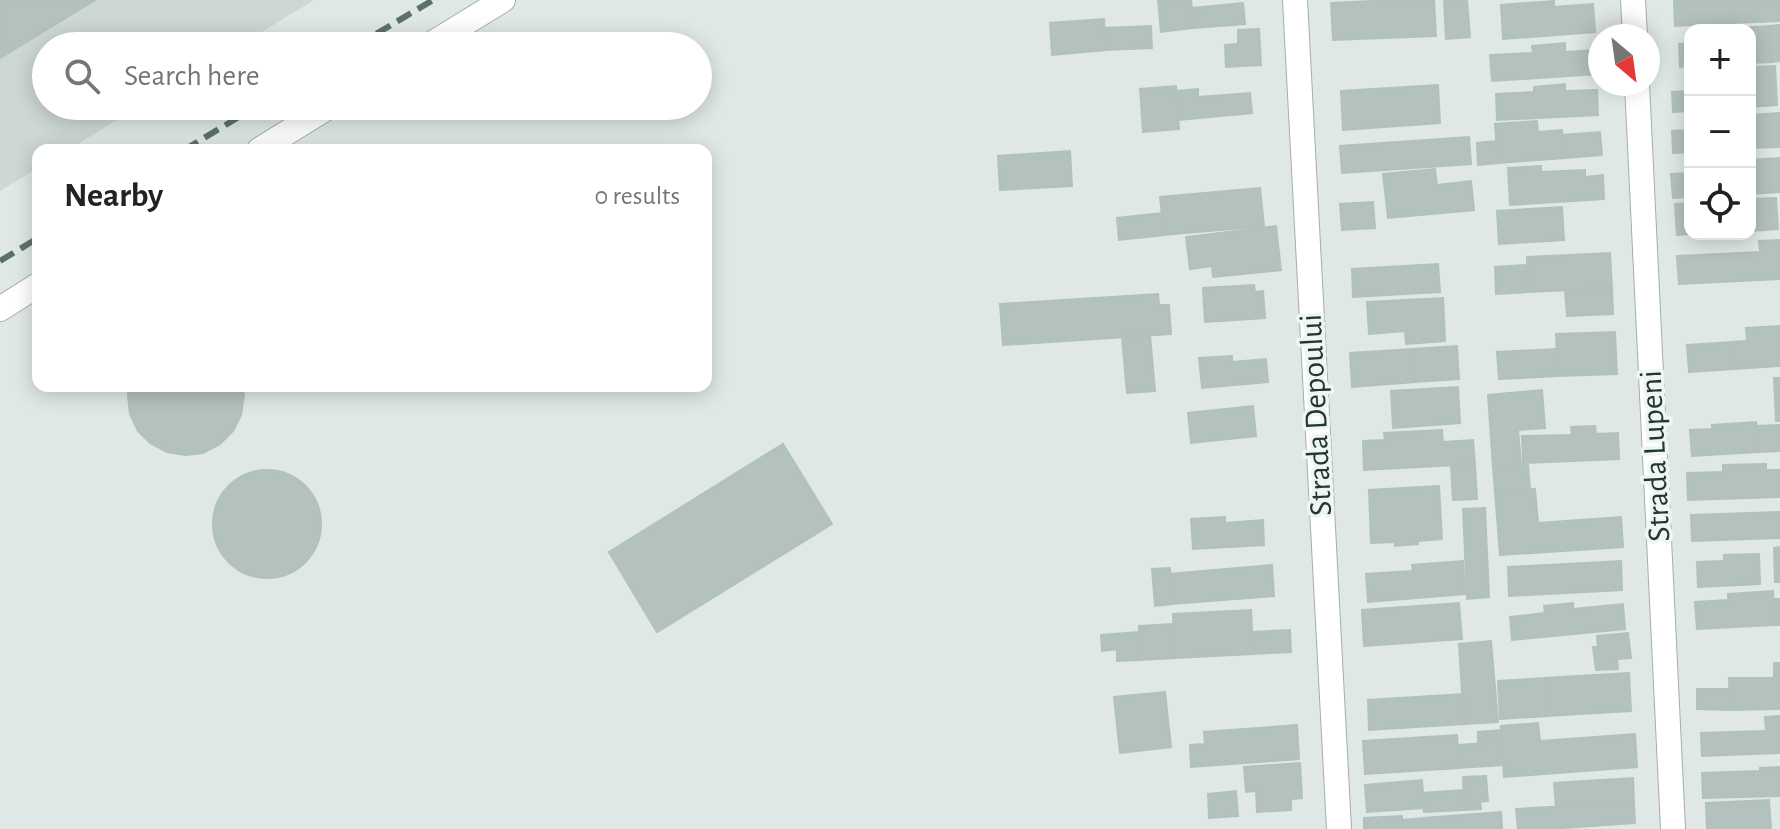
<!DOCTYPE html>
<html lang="en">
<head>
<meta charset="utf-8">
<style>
  body { margin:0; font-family:"Alegreya Sans",sans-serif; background:#f2f2f2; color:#222 }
  .controls { position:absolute; right:24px; top:24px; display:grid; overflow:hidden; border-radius:16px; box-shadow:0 4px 20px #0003 }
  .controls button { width:72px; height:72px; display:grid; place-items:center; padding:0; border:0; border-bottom:2px solid #e0e0e0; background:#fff; color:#222; font:40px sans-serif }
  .compass { position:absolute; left:1588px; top:24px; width:72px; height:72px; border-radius:50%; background:#fff; box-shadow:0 4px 20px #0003; rotate:151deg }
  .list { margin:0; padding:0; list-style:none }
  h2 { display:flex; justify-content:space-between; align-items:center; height:104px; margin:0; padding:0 32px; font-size:34px }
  h2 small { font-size:26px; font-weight:400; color:#767676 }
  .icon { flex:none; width:44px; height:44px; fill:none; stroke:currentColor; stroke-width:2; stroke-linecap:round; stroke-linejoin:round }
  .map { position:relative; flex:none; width:1780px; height:829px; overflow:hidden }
  .search { position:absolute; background:#fff; box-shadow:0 4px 20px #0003; left:32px; top:32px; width:680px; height:88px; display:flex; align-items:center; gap:20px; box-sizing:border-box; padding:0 28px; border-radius:44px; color:#767676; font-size:30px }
  .panel { position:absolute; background:#fff; box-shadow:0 4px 20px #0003; left:32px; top:144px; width:680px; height:248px; border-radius:16px }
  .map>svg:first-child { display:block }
</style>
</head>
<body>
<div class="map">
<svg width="1780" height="829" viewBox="0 0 1780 829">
  <rect width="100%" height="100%" fill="#dfe8e5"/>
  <path fill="#cdd7d4" d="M0 0H314L239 46H46V106H140L68 150H38V168L0 191Z"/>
  <g fill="#b4c2be" stroke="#b2c1bc" stroke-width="2">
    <path d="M0 0H95L0 58Z"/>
    <path d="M1158 0H1191L1194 28 1161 32Z"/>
    <path d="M1394 0H1434L1436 36 1333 40 1331 3Z"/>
    <path d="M1444 0H1467L1470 37 1446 39Z"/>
    <path d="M1674 0H1732L1733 23 1675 26Z"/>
    <path d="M1732 0H1780V21L1733 23Z"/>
    <path d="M1554 1V7L1593 4 1595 32 1503 39 1501 5Z"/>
    <path d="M1243 3 1245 24 1194 28 1192 8Z"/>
    <path d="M1104 19 1106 50 1052 55 1050 23Z"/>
    <path d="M1780 25V61L1772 62 1770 26Z"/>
    <path d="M1151 26 1152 48 1106 50 1104 28Z"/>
    <path d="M1770 26 1772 62 1750 63V30H1736V28Z"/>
    <path d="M1259 29 1261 65 1226 67 1225 45 1238 44V30Z"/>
    <path d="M1565 43V52L1597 50 1598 74 1492 81 1490 55 1533 53 1532 46Z"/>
    <path d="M1690 43V66L1680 67 1679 44Z"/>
    <path d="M1775 66 1777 105 1750 107V67Z"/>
    <path d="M1565 84V91L1597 90 1598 115 1497 120 1496 94 1534 92V87Z"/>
    <path d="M1438 85 1440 123 1343 130 1341 91Z"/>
    <path d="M1176 86 1179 129 1143 132 1140 89Z"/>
    <path d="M1198 89V97L1250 93 1252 113 1179 120 1176 91Z"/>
    <path d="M1690 91V111L1673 112 1672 92Z"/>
    <path d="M1780 113V147L1750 148V115Z"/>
    <path d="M1537 121 1538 132 1562 130 1565 158 1498 163 1495 124Z"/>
    <path d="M1690 130V152L1673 153 1672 131Z"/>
    <path d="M1600 132 1602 155 1565 158 1563 135Z"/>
    <path d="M1469 137 1471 164 1342 173 1340 146Z"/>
    <path d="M1496 141 1498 163 1478 165 1477 143Z"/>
    <path d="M1070 151 1072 186 1000 190 998 156Z"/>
    <path d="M1780 158V192L1750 194V160Z"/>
    <path d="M1541 166V172L1585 170V177L1603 175 1604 199 1510 205 1508 168Z"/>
    <path d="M1435 169 1437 185 1471 181 1474 210 1388 218 1383 174Z"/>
    <path d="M1690 173V197L1673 198 1671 174Z"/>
    <path d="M1260 188 1264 226 1164 235 1160 197Z"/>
    <path d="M1776 198 1778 229 1750 231V199Z"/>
    <path d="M1373 202 1375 228 1342 230 1340 204Z"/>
    <path d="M1690 203V234H1691L1677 235 1675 204Z"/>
    <path d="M1562 207 1564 240 1499 244 1497 211Z"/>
    <path d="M1162 213 1164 235 1119 240 1117 218Z"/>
    <path d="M1276 226 1281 270 1213 277 1212 266 1190 269 1186 237Z"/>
    <path d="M1780 240V279L1679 284 1677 256 1760 252 1759 241Z"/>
    <path d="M1610 253 1612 288 1528 292 1527 257Z"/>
    <path d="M1438 264 1440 292 1353 297 1352 269Z"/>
    <path d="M1527 265 1528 292 1496 294 1495 267Z"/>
    <path d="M1254 285 1255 292 1263 291 1265 318 1205 322 1203 288Z"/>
    <path d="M1612 288 1613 314 1567 316 1565 290Z"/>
    <path d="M1158 294 1159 305H1169L1171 334 1003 345 1000 304Z"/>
    <path d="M1443 298 1445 341 1406 344 1405 331 1369 334 1367 302Z"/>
    <path d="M1780 326V366L1734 369 1732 342 1747 341 1746 328Z"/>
    <path d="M1615 332 1617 374 1558 376 1556 334Z"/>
    <path d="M1150 335 1155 391 1127 393 1122 337Z"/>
    <path d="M1732 342 1734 369 1689 372 1687 345Z"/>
    <path d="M1457 346 1459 379 1415 382 1413 349Z"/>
    <path d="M1413 349 1415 382 1352 387 1350 353Z"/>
    <path d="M1556 349 1558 376 1499 379 1497 352Z"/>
    <path d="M1232 356V362L1266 359 1268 382 1202 388 1199 358Z"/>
    <path d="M1774 378H1780V421H1776Z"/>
    <path d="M129 386H242L244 395 241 415 233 431 220 444 203 453 185 455 167 452 150 443 138 431 130 414 128 395Z"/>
    <path d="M1458 387 1460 423 1393 428 1391 391Z"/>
    <path d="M1542 390 1545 428 1518 430 1521 465 1493 467 1488 395Z"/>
    <path d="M1253 406 1256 436 1191 443 1188 413Z"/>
    <path d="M1756 422 1758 452 1692 456 1690 430 1712 429V425Z"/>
    <path d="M1780 425V451L1758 452 1757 426Z"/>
    <path d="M1595 426 1596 434 1618 433 1619 459 1523 463 1522 436 1572 435 1571 427Z"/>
    <path d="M1442 430 1443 442 1473 440 1475 464 1364 470 1363 441 1385 440 1384 433Z"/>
    <path d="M783 444 832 524 657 632 609 552Z"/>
    <path d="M1475 464 1477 499 1453 500 1451 466Z"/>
    <path d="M1766 464V470H1780V497L1688 500 1687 473 1723 472V465Z"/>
    <path d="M1528 465 1530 490 1495 492 1493 467Z"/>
    <circle cx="267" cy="524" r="54"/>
    <path d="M1439 486 1442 539 1418 541V544L1395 546V542L1371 543 1369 490Z"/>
    <path d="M1535 489 1538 523 1621 517 1623 547 1500 555 1495 492Z"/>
    <path d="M1485 508 1489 597 1467 599 1463 509Z"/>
    <path d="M1780 512V538L1692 541 1691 515Z"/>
    <path d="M1225 517V523L1263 520 1264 545 1193 549 1191 519Z"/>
    <path d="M1780 547V582H1775L1774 548Z"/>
    <path d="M1759 554 1760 584 1698 587 1697 562 1724 561V555Z"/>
    <path d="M1463 561 1465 594 1368 602 1366 574 1413 571 1412 565Z"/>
    <path d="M1621 561 1622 590 1509 596 1508 567Z"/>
    <path d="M1272 565 1274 596 1172 604 1170 574Z"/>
    <path d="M1170 568 1172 604 1155 606 1152 569Z"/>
    <path d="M1773 591 1774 625 1697 629 1695 602 1728 600V594Z"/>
    <path d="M1773 599H1780V625H1774Z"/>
    <path d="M1459 603 1462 639 1364 646 1362 610Z"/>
    <path d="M1573 603V609L1623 604 1625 629 1512 640 1510 617 1545 613 1544 606Z"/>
    <path d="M1251 610 1253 654 1175 658 1173 614Z"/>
    <path d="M1173 624 1175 658 1140 660 1139 626Z"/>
    <path d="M1290 630 1291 652 1253 654 1252 632Z"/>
    <path d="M1139 632 1140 660 1117 661V649L1102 651 1101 635Z"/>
    <path d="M1628 633 1631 658 1617 659 1618 669 1596 670 1593 647H1598L1597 636Z"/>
    <path d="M1491 641 1498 722 1464 724 1459 644Z"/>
    <path d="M1774 663H1780V709L1730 710 1729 678H1774Z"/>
    <path d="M1629 673 1631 711 1547 716 1545 678Z"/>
    <path d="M1545 678 1547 716 1500 719 1498 681Z"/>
    <path d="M1697 689H1730V710L1697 709Z"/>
    <path d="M1165 692 1171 747 1120 753 1114 697Z"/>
    <path d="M1463 694 1464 724 1369 730 1368 700Z"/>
    <path d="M1780 716V753L1702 756 1701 733 1766 731 1765 717Z"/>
    <path d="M1538 723 1540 741 1635 734 1637 767 1504 777 1501 726Z"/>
    <path d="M1297 725 1299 759 1191 767 1190 745 1205 744 1204 732Z"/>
    <path d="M1501 730 1502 742 1478 743V732Z"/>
    <path d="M1457 735 1459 768 1365 774 1363 741Z"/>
    <path d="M1502 742 1503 765 1459 768 1458 745Z"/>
    <path d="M1300 763 1302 798 1291 799V810L1257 812 1256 791 1246 792 1244 767Z"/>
    <path d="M1780 767V796L1703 798 1702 773 1760 771V768Z"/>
    <path d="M1486 776 1488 801 1464 803 1463 777Z"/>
    <path d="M1633 778 1634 802 1556 807 1554 783Z"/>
    <path d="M1422 780 1424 808 1367 812 1365 785Z"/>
    <path d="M1463 790 1464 803 1480 801 1481 809 1424 812 1423 793Z"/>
    <path d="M1236 791 1238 816 1209 818 1208 794Z"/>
    <path d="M1769 800 1771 829H1707L1706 803Z"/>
    <path d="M1634 802 1635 823 1547 829H1518L1516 809Z"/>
    <path d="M1501 812 1502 829H1424V818Z"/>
    <path d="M1402 816V829H1364V818Z"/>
    <path d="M1424 818V829H1402V820Z"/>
  </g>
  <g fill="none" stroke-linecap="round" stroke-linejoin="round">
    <defs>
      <g id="street">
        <path d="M1295 0 1339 829"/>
        <path d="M1633 0 1635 36"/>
        <path d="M428 46 503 0"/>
        <path d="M1637 84 1673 829"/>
        <path d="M259 150 330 106"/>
        <path d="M0 309 38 285"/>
      </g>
    </defs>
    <use href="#street" stroke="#a3afac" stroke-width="26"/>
    <use href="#street" stroke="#fff" stroke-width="24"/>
    <g stroke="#5c716d" stroke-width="6" stroke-dasharray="16 8" stroke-linecap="butt">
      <path d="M356 46 433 0"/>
      <path d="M184 150 257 106"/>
      <path d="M0 261 38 238"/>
    </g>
  </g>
  <g text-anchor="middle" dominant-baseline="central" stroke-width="7" stroke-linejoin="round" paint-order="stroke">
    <g font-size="32" fill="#223632" stroke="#eef5f2">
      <text transform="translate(1316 415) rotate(-93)">Strada Depoului</text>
      <text transform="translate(1655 456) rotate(-93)">Strada Lupeni</text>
    </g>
  </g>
</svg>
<div class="controls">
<button>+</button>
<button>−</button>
<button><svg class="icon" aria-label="locate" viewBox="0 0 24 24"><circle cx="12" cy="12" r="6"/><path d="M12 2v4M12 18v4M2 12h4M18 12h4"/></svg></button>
</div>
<svg class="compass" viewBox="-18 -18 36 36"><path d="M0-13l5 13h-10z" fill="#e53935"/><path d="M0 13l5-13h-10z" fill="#767676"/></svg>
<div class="search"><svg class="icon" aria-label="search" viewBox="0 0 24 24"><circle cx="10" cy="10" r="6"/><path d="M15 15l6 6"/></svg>Search here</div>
<section class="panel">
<h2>Nearby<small>0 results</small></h2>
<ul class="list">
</ul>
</section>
</div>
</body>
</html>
